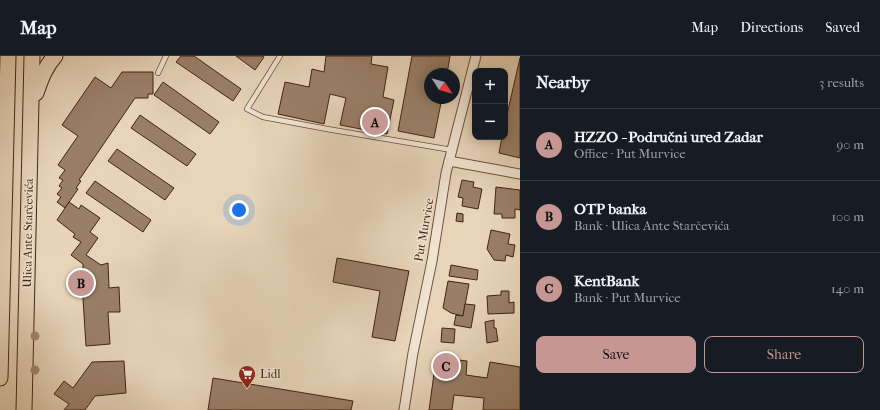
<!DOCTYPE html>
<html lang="en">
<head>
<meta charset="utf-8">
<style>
  body { margin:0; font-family:"IM FELL French Canon",serif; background:#242831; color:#f1f3f6 }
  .controls { position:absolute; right:12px; top:12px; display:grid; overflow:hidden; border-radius:8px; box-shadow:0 2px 10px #0003 }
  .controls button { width:36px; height:36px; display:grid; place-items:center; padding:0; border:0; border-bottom:1px solid #363941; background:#171b24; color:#f1f3f6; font:20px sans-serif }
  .compass { position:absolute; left:424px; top:12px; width:36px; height:36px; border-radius:50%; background:#171b24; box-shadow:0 2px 10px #0003; rotate:126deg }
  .you { position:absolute; left:239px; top:154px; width:14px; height:14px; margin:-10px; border:3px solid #fff; border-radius:50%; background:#1a73e8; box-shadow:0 0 0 6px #1a73e833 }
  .badge { display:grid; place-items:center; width:26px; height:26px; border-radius:50%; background:#c59692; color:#111; font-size:13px; font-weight:700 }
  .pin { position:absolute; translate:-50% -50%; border:2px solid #fff; box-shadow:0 1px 4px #0006 }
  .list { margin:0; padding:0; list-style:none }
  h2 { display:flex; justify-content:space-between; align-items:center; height:52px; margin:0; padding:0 16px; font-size:17px }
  h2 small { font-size:13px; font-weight:400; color:#9ea1a6 }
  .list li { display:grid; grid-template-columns:26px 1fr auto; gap:12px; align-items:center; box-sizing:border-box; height:72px; padding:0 16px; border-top:1px solid #363941 }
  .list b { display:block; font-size:15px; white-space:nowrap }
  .list p { margin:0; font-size:13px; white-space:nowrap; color:#9ea1a6 }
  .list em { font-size:13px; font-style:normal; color:#9ea1a6 }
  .actions { display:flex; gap:8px; padding:12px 16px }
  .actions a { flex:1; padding:9px 0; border:1px solid #c59692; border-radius:8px; text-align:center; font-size:14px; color:#c59692 }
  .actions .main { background:#c59692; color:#111 }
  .map { position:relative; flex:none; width:520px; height:354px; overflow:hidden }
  header { display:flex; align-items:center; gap:24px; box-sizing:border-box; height:56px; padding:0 20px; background:#171b24; border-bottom:1px solid #363941 }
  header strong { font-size:19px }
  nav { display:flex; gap:22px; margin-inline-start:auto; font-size:14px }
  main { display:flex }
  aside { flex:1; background:#171b24 }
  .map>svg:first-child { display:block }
</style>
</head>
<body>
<header>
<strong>Map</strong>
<nav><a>Map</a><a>Directions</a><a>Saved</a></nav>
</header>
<main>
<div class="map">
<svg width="520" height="354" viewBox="0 0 520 354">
  <rect width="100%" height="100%" fill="#e7d4b9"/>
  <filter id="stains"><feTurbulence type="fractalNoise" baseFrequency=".005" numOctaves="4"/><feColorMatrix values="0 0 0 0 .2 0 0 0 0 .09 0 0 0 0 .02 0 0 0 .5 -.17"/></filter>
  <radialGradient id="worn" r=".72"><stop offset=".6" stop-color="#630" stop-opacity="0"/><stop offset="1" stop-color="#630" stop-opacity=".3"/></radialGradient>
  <g fill="#997f68" stroke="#452311">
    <path d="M181 0H194L241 33 233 45 176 6Z"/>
    <path d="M236 0H262L264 1 255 14Z"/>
    <path d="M326 0H372L371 8 388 11 383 41 394 44 387 78 340 69 346 42 330 38 324 68 278 58 285 26 309 31 312 13 324 16Z"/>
    <path d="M412 0H450L447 18H430V42H442L434 82 398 75Z"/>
    <path d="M520 2V102L499 97 502 81H505V67Z"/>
    <path d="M122 16H153V38H148V42H135L79 124 81 125 76 132 78 133 65 152 57 146 61 141 57 138 62 132 59 130 63 124 59 122 65 114 58 109 78 80 62 69 95 21 111 32Z"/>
    <path d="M163 26 219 66 210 78 154 39Z"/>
    <path d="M140 59 196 98 187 110 131 72Z"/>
    <path d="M117 93 174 132 165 144 108 105Z"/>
    <path d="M462 124 474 126 473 131 482 133 478 153 462 150 463 142 458 141Z"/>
    <path d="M95 125 151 164 143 176 86 137Z"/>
    <path d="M496 131 520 134V154L515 153V162H502V158H494Z"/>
    <path d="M69 146 79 153 81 149 100 162 90 176 98 182 86 199 101 209 108 207 109 232 119 231 120 256H108L110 288 86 290 82 227 76 226 77 217 83 216V208L71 199 81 186 73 181 75 178 57 164Z"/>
    <path d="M457 157 463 158V166L456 165Z"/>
    <path d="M491 174 510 178 508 188 515 189 513 201 506 199 505 205 494 204 487 193Z"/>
    <path d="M337 202 409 215 395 285 372 281 380 235 333 226Z"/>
    <path d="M451 209 478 214 477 224 449 220Z"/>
    <path d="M448 225 469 228 463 260 451 257 443 252Z"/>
    <path d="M501 235H509V247L514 246V257L488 258 487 240 501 239Z"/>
    <path d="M465 248 475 249 471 272 454 269 456 259 463 260Z"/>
    <path d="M494 264V272H496L498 285 487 287 485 266Z"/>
    <path d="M442 272 455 273 454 287 441 286Z"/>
    <path d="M440 302 467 305 466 319 487 322 490 306 520 311V354H483L484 342 454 339 452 354H429L434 318H438Z"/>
    <path d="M124 305 126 337 95 340 85 354H64L69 348 54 338 64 325 73 332 92 306Z"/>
    <path d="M213 322 353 345 351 354H208Z"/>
  </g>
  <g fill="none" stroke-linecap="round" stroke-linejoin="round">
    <defs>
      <g id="lane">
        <path d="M280 0 247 53 263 61 327 73 452 94"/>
        <path d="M158 17 166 0"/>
      </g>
      <g id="street">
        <path d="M449 105 520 118"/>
        <path d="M404 354 413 297 432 205 446 117 476 0"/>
      </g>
      <g id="primary">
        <path d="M36 37C41 23 45 11 55 0"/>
        <path d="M0 322 8 0"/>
        <path d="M24 354 32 0"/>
      </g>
    </defs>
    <use href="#lane" stroke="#6e4f3b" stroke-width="6"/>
    <use href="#street" stroke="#6e4f3b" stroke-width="11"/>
    <use href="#primary" stroke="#452311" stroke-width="17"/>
    <use href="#lane" stroke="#efe3d2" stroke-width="4.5"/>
    <use href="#street" stroke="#efe3d2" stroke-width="9"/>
    <use href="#primary" stroke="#e7d4b9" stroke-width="15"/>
  </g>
  <g fill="#a08770">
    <circle cx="35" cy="280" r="4.5"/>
    <circle cx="35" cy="314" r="4.5"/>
  </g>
  <defs>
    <symbol id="supermarket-pin" viewBox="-11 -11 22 30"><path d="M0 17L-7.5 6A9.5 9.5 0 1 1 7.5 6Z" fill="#8f2418" stroke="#efe3d2"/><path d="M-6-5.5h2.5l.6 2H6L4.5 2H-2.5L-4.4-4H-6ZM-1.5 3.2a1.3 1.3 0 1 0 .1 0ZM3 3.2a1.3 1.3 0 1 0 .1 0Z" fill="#fff"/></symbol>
  </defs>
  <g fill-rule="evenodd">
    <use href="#supermarket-pin" x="237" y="308" width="20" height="27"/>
  </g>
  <g text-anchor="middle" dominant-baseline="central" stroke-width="3" stroke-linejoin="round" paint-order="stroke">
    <g font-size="12" fill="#452311" stroke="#efe3d2">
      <text transform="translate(424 174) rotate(-80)">Put Murvice</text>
      <text transform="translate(28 177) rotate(-89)">Ulica Ante Starčevića</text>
    </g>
    <g font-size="12" fill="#452311" stroke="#efe3d2" text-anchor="start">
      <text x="260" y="318">Lidl</text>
    </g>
  </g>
  <rect width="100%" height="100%" filter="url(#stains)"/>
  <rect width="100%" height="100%" fill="url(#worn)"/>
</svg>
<div class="controls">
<button>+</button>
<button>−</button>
</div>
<svg class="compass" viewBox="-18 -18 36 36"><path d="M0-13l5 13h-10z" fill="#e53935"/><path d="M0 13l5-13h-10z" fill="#9ea1a6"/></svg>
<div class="you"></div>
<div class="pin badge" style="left:375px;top:66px">A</div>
<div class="pin badge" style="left:81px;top:227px">B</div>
<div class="pin badge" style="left:446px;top:310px">C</div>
</div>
<aside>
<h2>Nearby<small>3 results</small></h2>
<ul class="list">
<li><span class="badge">A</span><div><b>HZZO - Područni ured Zadar</b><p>Office · Put Murvice</p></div><em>90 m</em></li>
<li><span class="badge">B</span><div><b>OTP banka</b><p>Bank · Ulica Ante Starčevića</p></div><em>100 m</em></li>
<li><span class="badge">C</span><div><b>KentBank</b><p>Bank · Put Murvice</p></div><em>140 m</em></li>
</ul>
<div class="actions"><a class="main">Save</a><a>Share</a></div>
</aside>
</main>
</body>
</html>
